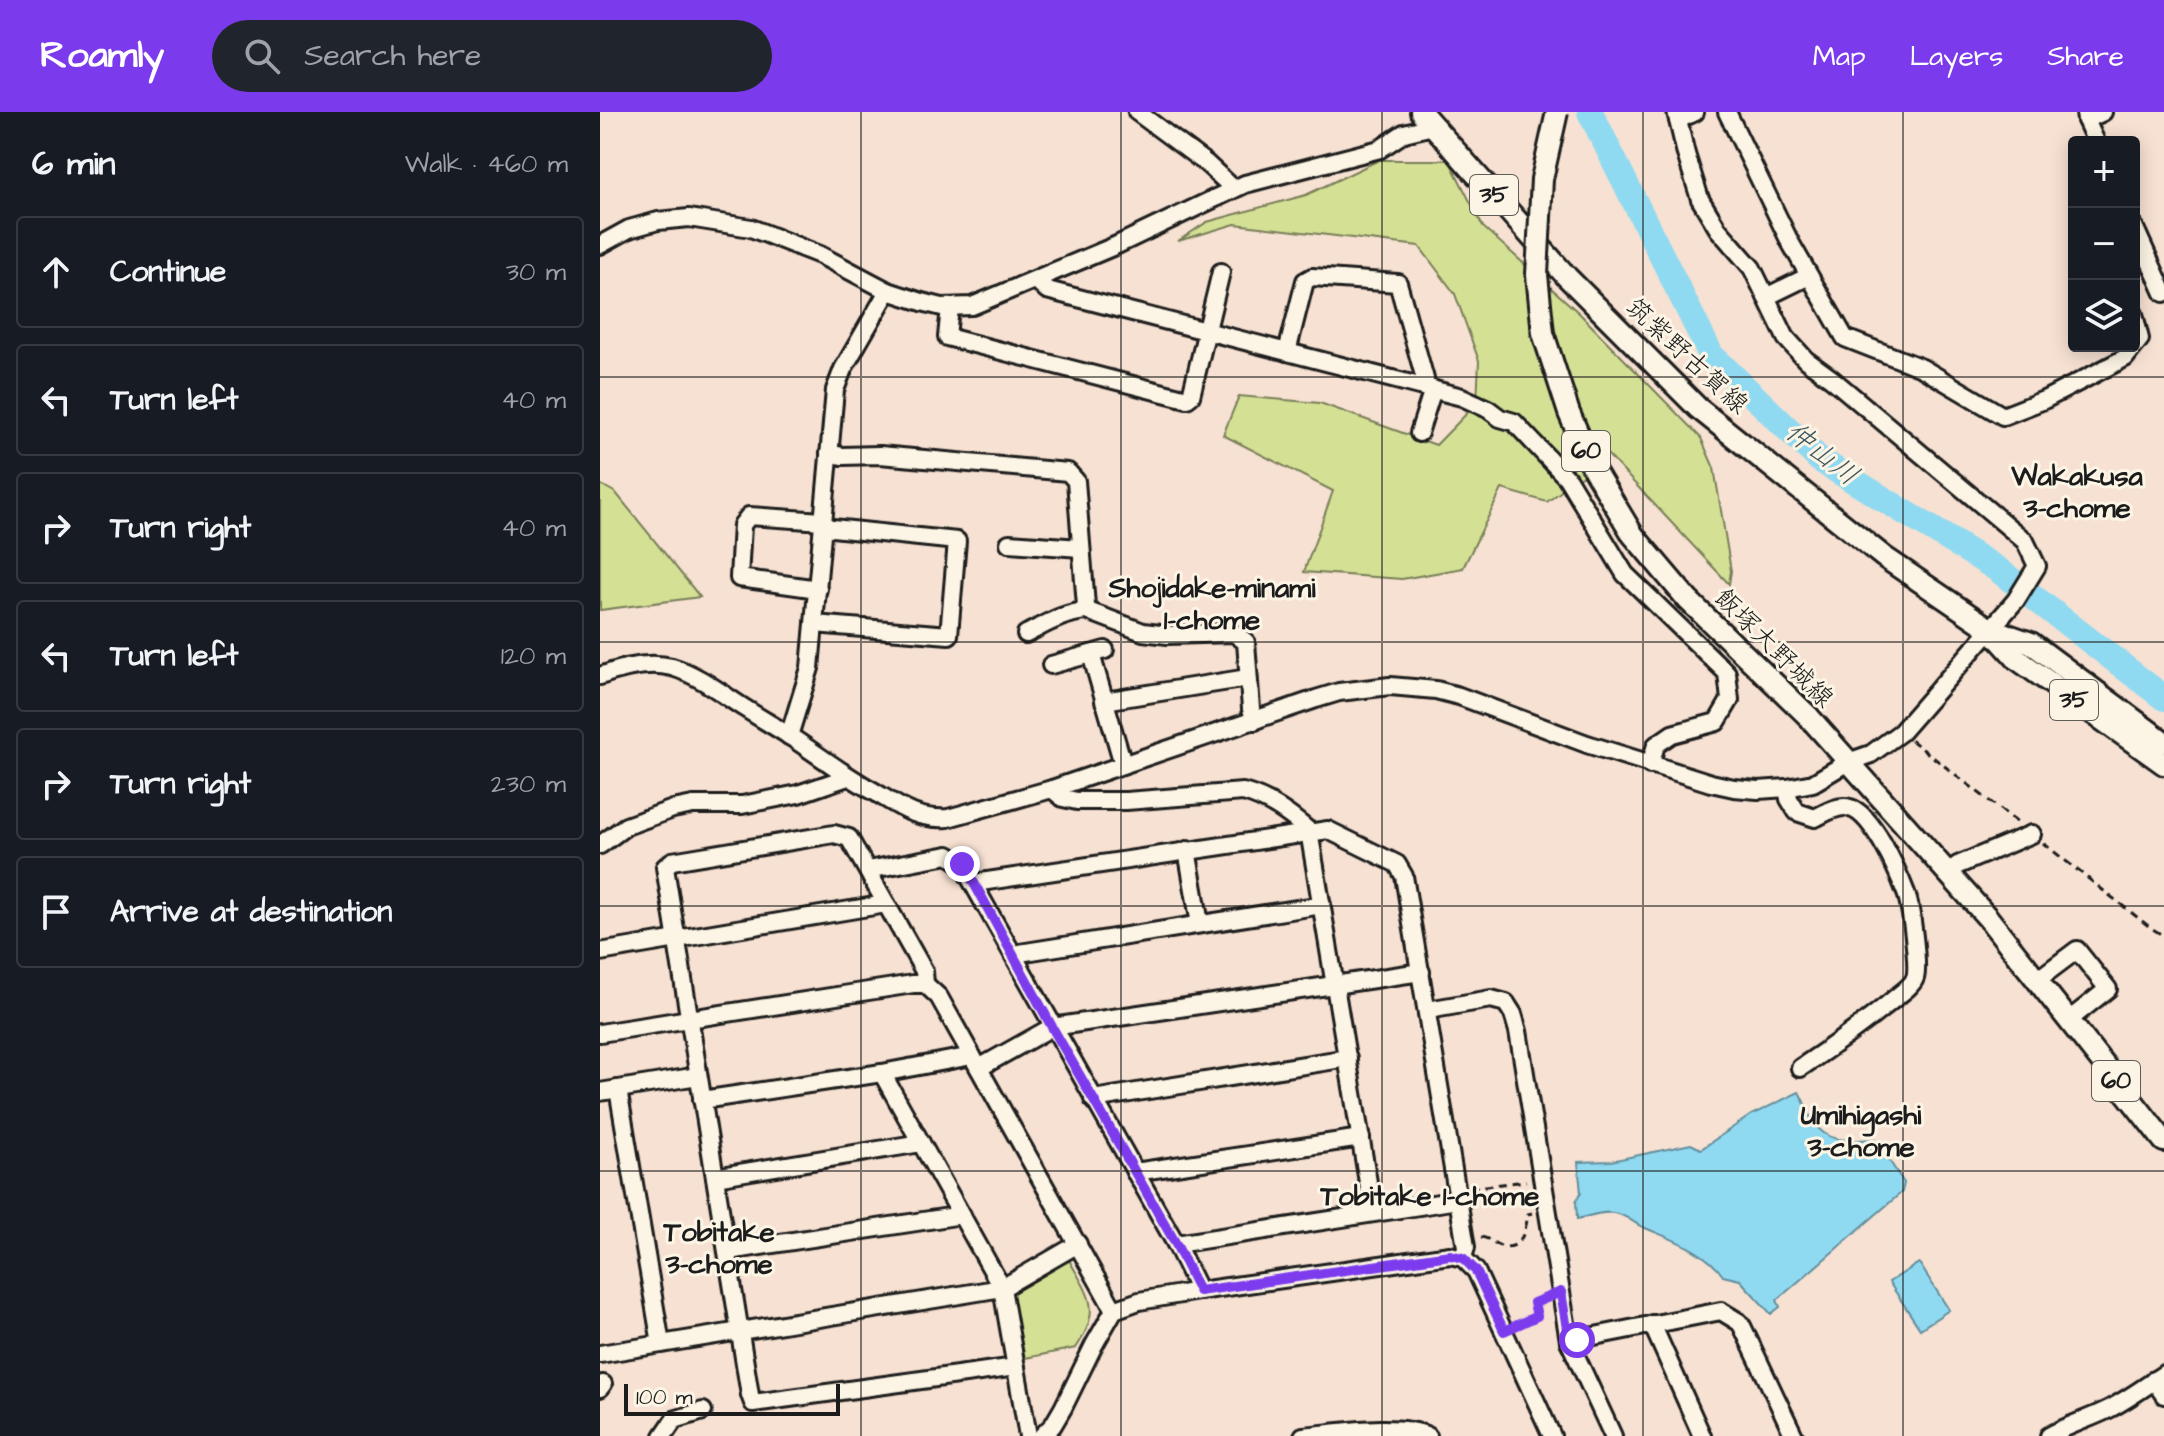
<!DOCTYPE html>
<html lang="en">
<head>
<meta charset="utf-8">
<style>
  body { margin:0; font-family:"Architects Daughter","Klee One",sans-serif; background:#20242c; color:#f1f3f6 }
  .controls { position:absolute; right:24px; top:24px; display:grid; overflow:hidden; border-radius:8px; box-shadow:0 4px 20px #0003 }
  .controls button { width:72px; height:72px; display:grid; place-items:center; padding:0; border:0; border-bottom:2px solid #363941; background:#171b24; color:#f1f3f6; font:40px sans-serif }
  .scale { position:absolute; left:24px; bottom:20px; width:216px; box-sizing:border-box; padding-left:8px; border:4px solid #1c1c1c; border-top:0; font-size:22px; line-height:28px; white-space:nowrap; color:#1c1c1c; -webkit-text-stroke:6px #fcf5e5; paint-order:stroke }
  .stop { position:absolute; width:24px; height:24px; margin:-18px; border:6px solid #7c3aed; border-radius:50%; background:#fff }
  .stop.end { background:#7c3aed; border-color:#fff; box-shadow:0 2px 8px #0008 }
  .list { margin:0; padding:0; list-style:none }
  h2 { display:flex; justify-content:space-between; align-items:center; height:104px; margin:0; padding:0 32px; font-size:34px }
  h2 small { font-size:26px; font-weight:400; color:#9ea1a6 }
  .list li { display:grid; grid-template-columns:52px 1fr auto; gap:24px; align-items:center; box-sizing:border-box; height:112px; margin:0 16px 16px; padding:0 16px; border:2px solid #363941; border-radius:8px }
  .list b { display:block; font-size:30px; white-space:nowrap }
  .list em { font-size:26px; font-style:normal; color:#9ea1a6 }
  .icon { flex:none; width:44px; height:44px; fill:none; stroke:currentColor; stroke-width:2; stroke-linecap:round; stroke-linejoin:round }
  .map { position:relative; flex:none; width:1564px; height:1324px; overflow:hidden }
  header { display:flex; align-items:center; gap:48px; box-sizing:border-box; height:112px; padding:0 40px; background:#7c3aed; color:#fff }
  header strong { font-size:38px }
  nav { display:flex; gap:44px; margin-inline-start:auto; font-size:28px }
  .search { width:560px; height:72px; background:#20242c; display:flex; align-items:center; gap:20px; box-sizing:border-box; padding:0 28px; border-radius:44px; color:#9ea1a6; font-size:30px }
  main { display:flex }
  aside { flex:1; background:#171b24 }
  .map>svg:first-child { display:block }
</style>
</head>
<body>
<header>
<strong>Roamly</strong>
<div class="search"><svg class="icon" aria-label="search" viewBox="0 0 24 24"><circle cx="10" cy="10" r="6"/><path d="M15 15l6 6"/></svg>Search here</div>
<nav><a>Map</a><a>Layers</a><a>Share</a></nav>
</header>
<main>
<aside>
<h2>6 min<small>Walk · 460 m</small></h2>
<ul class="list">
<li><svg class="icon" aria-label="ahead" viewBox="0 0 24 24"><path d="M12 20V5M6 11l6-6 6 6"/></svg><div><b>Continue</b></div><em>30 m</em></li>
<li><svg class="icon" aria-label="left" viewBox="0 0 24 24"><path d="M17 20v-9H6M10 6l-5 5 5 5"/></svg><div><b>Turn left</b></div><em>40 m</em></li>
<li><svg class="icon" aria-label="right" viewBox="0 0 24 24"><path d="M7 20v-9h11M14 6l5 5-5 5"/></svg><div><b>Turn right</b></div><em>40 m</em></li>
<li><svg class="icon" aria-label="left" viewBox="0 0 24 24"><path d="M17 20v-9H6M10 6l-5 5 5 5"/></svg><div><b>Turn left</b></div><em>120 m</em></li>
<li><svg class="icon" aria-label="right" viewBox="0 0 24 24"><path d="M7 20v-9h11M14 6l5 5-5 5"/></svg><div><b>Turn right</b></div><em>230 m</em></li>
<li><svg class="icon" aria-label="arrive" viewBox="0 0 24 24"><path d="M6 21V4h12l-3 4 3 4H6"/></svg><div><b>Arrive at destination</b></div></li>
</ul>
</aside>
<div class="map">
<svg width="1564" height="1324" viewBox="0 0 1564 1324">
  <rect width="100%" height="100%" fill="#f7e1d2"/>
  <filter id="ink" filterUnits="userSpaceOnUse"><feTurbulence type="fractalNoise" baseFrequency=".0125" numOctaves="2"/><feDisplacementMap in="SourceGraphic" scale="16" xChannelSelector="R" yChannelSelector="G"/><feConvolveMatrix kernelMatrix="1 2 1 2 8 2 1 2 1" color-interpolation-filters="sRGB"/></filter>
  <g filter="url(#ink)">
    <g fill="#d4e195" stroke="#787e58" stroke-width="2">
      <path d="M779 48H849L883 115 979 201 1101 326 1114 356 1131 459 1129 472 994 328 984 362 947 390 902 377 863 456 802 467 704 460 733 379 623 323 639 284 720 291 836 333 877 291 879 249 855 182 819 134 635 112 578 129 607 110 706 83Z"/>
      <path d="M0 372 16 381 100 485 0 498Z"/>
      <path d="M469 1148C490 1185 502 1197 476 1236L425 1246 411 1187 415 1176Z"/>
    </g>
    <g fill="#90daf1" stroke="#628e9c" stroke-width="2">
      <path d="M1199 980C1205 990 1208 1002 1214 1011 1229 1033 1253 1028 1275 1027L1304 1071 1302 1080 1177 1188 1180 1195 1171 1202 1140 1168 1123 1164C1106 1138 1070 1127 1043 1115 1033 1111 1025 1102 1014 1101 1002 1099 989 1104 977 1107L976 1089 981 1081 978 1050 1011 1049 1091 1032 1101 1037 1151 1003Z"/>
      <path d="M1319 1151 1349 1198 1320 1217 1289 1170Z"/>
    </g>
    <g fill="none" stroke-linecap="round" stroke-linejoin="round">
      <path stroke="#90daf1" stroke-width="26" d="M990 0 1111 243 1220 348 1397 457 1564 586"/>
      <defs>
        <g id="minor">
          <path d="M537 0 607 52 634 77"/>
          <path d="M1127 0 1190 130 1245 226 1322 256 1403 304 1444 288 1525 246 1540 227 1534 202"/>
          <path d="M1485 0 1486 8 1496 30"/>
          <path d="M1078 8 1095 0"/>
          <path d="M1486 8 1503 0"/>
          <path d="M1534 114 1564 181"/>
          <path d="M0 133 29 117 58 109 89 106 151 116 220 143 288 179 322 190 342 195 372 194 517 133 645 72 780 37 804 21 833 14"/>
          <path d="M436 168 447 178 862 285 888 297 900 306 914 310 967 366 1025 462 1127 561 1130 588 1117 610 1072 622 1056 633 1050 653"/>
          <path d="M1166 185 1209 164"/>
          <path d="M350 195 347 225 587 287 591 284 621 160"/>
          <path d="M687 240 705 169 712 165 798 171 825 267 823 275"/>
          <path d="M819 321 833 277"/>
          <path d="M229 341 242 344 280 343 468 360 476 369 486 494 488 499 543 520 568 523 634 521 646 530 651 597 655 609"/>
          <path d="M409 431 481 436"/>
          <path d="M218 477 139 466 142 413 149 404 223 409"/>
          <path d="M214 512 349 523 357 429 223 415"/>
          <path d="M426 522C446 512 465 500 488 499"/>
          <path d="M491 542 523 652"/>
          <path d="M451 553 505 538"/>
          <path d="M0 564C21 556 49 549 72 555 99 563 122 582 146 597 160 606 174 614 188 623 217 642 244 663 275 680 300 695 317 708 348 706L452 677 716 587 739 580 790 574 836 578 859 584 987 632 1111 671 1134 676 1158 678 1187 676 1213 671 1248 650 1271 642 1301 620 1416 488 1437 454 1425 429 1232 267 1206 248 1186 226 1152 156 1118 117 1100 87 1086 42 1076 0"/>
          <path d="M504 589 648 566"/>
          <path d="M189 624 210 556 235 278 243 257 288 179"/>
          <path d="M1187 676 1189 687 1197 700 1215 706C1225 701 1239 692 1250 696 1273 702 1298 760 1306 781 1311 794 1319 854 1315 866 1312 874 1301 881 1294 887 1264 912 1233 934 1200 956"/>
          <path d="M452 677 463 686 477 689H526L643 680C669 687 689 702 709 719L773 1100"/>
          <path d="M0 733 26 714 73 697 93 693H142L198 682 248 665"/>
          <path d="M587 738 600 812"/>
          <path d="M268 758 348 743 362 752 576 1132 599 1179"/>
          <path d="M1346 761 1358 753 1432 722"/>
          <path d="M374 771 728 718 797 752 804 764 866 1135 863 1146"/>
          <path d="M0 840 286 792"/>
          <path d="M413 842 722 793"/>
          <path d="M1437 868 1477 838 1508 877 1469 908"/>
          <path d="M325 872 324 859 249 726 234 722 72 749 65 755 150 1283 153 1291 416 1255"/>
          <path d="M828 898 891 887 906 891 913 902 918 919 969 1229 1013 1324"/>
          <path d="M0 921 313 872H325L339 885 514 1198"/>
          <path d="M379 956 452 915 821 860"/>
          <path d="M282 961 402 1176 428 1324"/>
          <path d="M18 977 61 1232"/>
          <path d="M0 980 98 964"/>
          <path d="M493 987 748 946"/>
          <path d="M102 988 282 961 372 944"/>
          <path d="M535 1060 761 1026"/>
          <path d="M115 1065 321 1031"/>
          <path d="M576 1132 858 1088"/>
          <path d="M128 1139 362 1103"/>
          <path d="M1052 1212 1102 1324"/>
          <path d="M969 1229 1121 1199 1139 1210 1142 1214 1194 1324"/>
          <path d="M0 1242 402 1176 478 1132"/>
          <path d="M1554 1268 1564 1283"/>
          <path d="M0 1276 3 1272"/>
          <path d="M63 1324 74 1308 103 1299"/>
          <path d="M442 1324 453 1313 463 1296 494 1233 514 1198 539 1189 599 1179 850 1143 863 1146 876 1159 952 1324"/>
          <path d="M703 1324C738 1321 796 1310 828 1324"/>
          <path d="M1449 1324C1468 1313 1489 1307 1509 1297 1528 1287 1546 1274 1564 1262"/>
        </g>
        <g id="major">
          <path d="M821 0 967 165 1098 296 1284 445 1390 517 1417 547 1564 652"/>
          <path d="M1394 518 1431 531 1564 630"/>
          <path d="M1208 604 1388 806 1564 1029"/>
        </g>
      </defs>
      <use href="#minor" stroke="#1c1c1c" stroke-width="22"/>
      <use href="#major" stroke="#1c1c1c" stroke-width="26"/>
      <g stroke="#1c1c1c" stroke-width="3" stroke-dasharray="8 6" stroke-linecap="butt">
        <path d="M1311 628 1419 712"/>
        <path d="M1443 731 1551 816 1564 824"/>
        <path d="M870 1076 926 1069"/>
        <path d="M881 1125C890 1126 896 1134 904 1135 923 1137 926 1115 928 1102L932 1101"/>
        <path d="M917 1213 937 1204 934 1191 946 1186"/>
      </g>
      <use href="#minor" stroke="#fcf5e5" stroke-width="16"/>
      <use href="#major" stroke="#fcf5e5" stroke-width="20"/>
      <defs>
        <path id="major-bridge" d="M957 0 942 67 937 163 943 221 969 301 994 358 1033 423 1088 488 1208 604"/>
      </defs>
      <use href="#major-bridge" stroke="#1c1c1c" stroke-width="26" stroke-linecap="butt"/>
      <use href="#major-bridge" stroke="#fcf5e5" stroke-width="20"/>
    </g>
  </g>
  <g fill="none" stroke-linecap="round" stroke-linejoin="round" filter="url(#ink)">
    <path stroke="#7c3aed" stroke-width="10" d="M362 752 374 771 452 915 576 1132 599 1179 850 1143 863 1146 876 1159 904 1219 937 1204 934 1191 961 1180 969 1229 977 1228"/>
  </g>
  <path fill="none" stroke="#1c1c1c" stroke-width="2" stroke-opacity="0.55" d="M261 0V1324M521 0V1324M782 0V1324M1043 0V1324M1303 0V1324M0 265H1564M0 530H1564M0 794H1564M0 1059H1564"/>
  <g text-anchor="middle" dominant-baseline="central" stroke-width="6" stroke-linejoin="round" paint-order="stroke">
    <g fill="#fcf5e5" stroke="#5f5d58" stroke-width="2">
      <rect x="870" y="63" width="48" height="40" rx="6"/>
      <rect x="962" y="319" width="48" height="40" rx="6"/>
      <rect x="1450" y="568" width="48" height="40" rx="6"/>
      <rect x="1492" y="949" width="48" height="40" rx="6"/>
    </g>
    <g font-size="24" font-weight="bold" fill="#1c1c1c">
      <text x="894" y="83">35</text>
      <text x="986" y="339">60</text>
      <text x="1474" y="588">35</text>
      <text x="1516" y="969">60</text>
    </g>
    <g font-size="26" fill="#1c1c1c" stroke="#fcf5e5">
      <text transform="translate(1087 244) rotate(43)">筑紫野古賀線</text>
      <text transform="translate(1174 536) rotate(45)">飯塚大野城線</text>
    </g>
    <g font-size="28" font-style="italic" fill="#3f555c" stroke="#fcf5e5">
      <text transform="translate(1222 342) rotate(38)">仲山川</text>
    </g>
    <g font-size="28" font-weight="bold" fill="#1c1c1c" stroke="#fcf5e5">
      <text x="1477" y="364">Wakakusa<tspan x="1477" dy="32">3-chome</tspan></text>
      <text x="612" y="476">Shojidake-minami<tspan x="612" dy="32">1-chome</tspan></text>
      <text x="1261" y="1003">Umihigashi<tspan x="1261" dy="32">3-chome</tspan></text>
      <text x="830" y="1084">Tobitake 1-chome</text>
      <text x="119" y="1120">Tobitake<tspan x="119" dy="32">3-chome</tspan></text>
    </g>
  </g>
</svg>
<div class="controls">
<button>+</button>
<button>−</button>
<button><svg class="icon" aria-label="layers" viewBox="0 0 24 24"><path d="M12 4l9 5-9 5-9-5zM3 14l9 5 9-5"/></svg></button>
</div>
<div class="scale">100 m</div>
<div class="stop" style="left:977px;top:1228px"></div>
<div class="stop end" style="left:362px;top:752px"></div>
</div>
</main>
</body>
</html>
